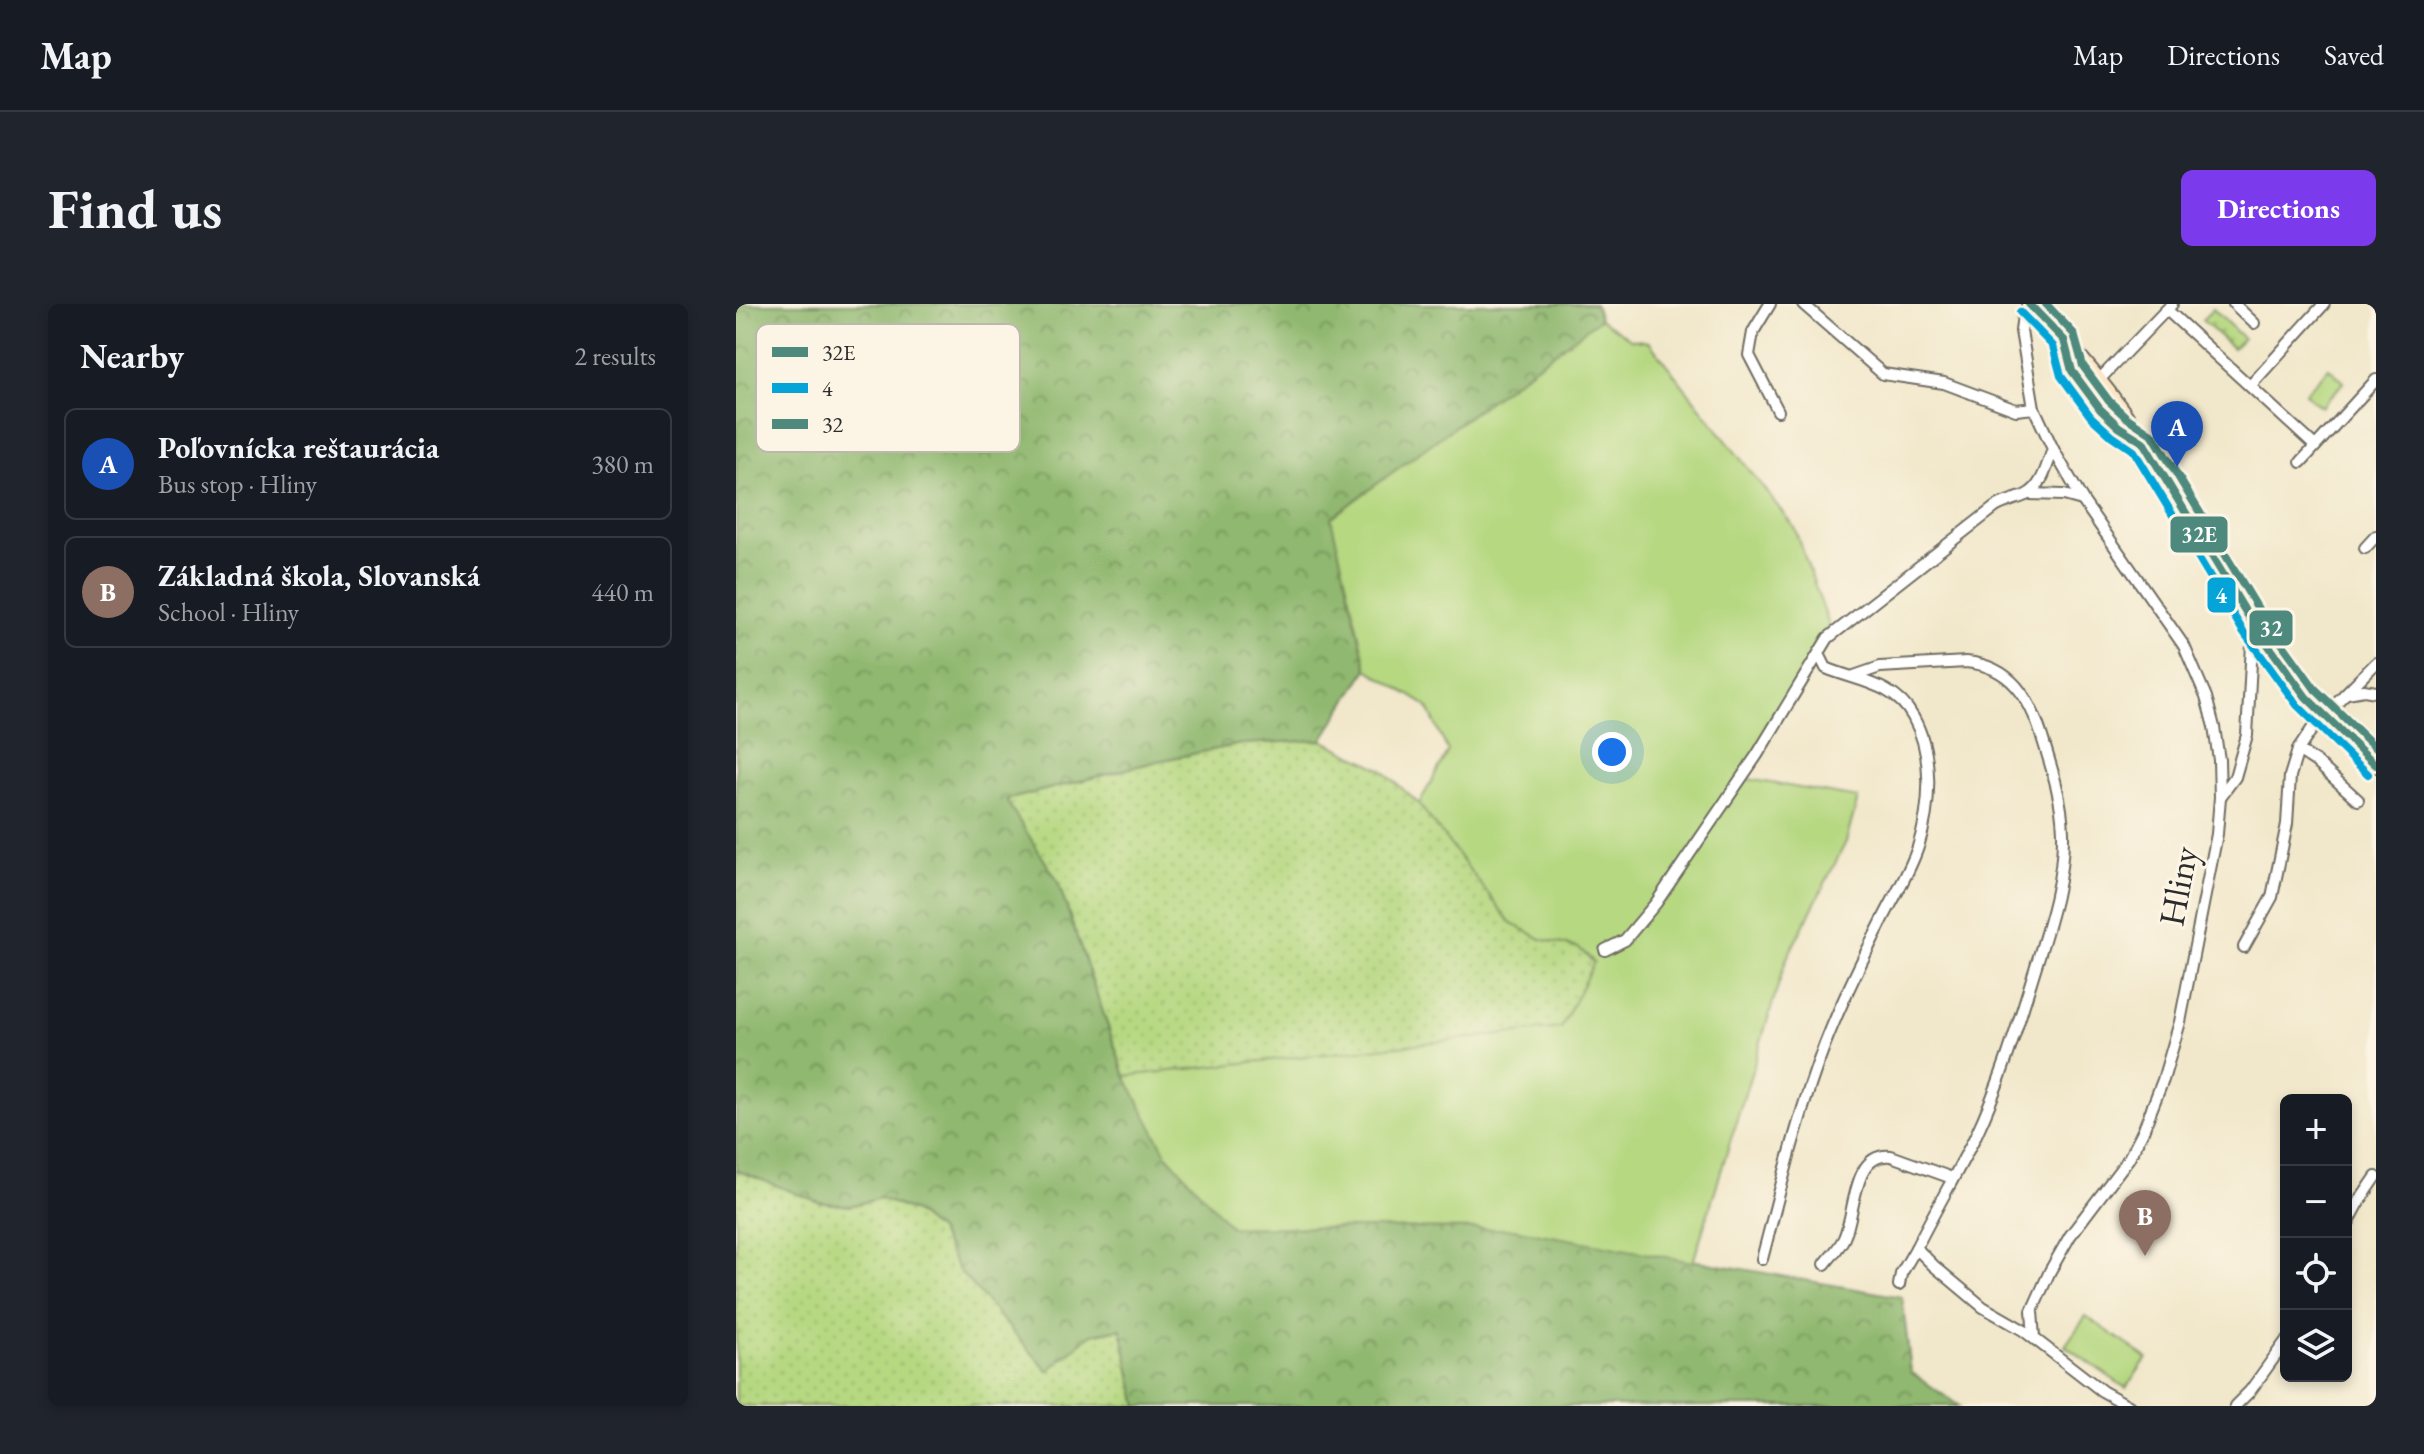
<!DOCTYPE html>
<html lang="en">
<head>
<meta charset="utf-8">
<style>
  body { margin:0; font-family:"EB Garamond",serif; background:#20242c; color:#f1f3f6 }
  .controls { position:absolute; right:24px; bottom:24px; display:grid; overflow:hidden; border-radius:12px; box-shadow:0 4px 12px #0003 }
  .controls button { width:72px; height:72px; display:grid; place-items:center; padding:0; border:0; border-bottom:2px solid #363941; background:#171b24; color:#f1f3f6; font:40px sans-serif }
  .you { position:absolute; left:876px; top:448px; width:28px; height:28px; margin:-20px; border:6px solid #fff; border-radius:50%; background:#1a73e8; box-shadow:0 0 0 12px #1a73e833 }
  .badge { display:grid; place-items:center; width:52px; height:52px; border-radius:50%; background:#7c3aed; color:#fff; font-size:26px; font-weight:700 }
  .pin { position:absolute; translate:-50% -66px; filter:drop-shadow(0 2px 4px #0008) }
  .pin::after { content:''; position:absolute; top:42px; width:28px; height:24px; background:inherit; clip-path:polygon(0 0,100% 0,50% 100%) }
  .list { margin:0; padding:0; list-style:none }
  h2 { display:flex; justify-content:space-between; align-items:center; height:104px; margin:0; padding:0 32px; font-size:34px }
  h2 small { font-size:26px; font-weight:400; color:#9ea1a6 }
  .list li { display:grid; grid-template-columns:52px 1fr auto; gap:24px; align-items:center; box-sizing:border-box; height:112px; margin:0 16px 16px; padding:0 16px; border:2px solid #363941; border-radius:12px }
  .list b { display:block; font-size:30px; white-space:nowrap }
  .list p { margin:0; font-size:26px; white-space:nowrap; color:#9ea1a6 }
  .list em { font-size:26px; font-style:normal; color:#9ea1a6 }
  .icon { flex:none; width:44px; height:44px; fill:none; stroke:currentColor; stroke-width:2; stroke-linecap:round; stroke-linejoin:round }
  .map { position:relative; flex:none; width:1640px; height:1102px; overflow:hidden; border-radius:12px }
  header { display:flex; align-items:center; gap:48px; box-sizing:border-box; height:112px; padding:0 40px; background:#171b24; border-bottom:2px solid #363941 }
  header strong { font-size:38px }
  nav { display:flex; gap:44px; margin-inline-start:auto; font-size:28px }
  .intro { display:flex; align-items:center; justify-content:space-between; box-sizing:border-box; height:192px; padding:0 48px }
  h1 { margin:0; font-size:56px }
  .button { padding:20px 36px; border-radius:12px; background:#7c3aed; color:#fff; font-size:28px; font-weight:700 }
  main { display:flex; gap:48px; padding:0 48px }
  aside { flex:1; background:#171b24; border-radius:12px; box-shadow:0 4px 12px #0003 }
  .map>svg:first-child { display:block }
</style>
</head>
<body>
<header>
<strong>Map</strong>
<nav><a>Map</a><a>Directions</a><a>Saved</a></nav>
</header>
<div class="intro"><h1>Find us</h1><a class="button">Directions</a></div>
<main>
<aside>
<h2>Nearby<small>2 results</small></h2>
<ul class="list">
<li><span class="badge" style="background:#1a4fb4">A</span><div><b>Poľovnícka reštaurácia</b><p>Bus stop · Hliny</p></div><em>380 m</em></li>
<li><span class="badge" style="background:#8d6e63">B</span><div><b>Základná škola, Slovanská</b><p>School · Hliny</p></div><em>440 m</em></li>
</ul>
</aside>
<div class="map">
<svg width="1640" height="1102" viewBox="0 0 1640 1102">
  <defs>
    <pattern id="grass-dots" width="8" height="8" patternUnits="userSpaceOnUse" patternTransform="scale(2)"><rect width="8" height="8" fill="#b6d881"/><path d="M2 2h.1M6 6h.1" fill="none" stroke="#9dba70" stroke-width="1.8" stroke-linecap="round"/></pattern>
    <pattern id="forest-crowns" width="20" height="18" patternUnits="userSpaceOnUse" patternTransform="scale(2)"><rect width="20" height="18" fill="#90b86f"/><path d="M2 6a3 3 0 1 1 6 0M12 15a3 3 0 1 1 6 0" fill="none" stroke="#76965b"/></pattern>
  </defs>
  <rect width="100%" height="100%" fill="#fcf5e5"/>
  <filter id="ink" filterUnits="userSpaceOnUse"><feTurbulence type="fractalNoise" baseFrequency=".0125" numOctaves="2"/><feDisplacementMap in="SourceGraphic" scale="16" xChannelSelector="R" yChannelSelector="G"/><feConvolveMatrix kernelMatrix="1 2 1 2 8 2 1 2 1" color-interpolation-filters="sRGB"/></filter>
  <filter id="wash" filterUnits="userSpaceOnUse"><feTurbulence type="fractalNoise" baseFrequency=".006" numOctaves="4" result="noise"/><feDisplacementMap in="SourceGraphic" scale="32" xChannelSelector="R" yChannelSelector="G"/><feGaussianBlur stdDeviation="1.8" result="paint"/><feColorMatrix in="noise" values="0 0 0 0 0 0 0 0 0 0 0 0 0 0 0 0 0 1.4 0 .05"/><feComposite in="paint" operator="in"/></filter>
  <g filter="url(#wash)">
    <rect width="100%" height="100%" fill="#f1e7ca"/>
    <g fill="url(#grass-dots)" stroke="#708256" stroke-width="2">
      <path d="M1477 5 1507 34 1497 44 1466 16Z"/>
      <path d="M586 436 645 465 683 500 774 618 805 635 843 644 858 659 825 725 389 772 321 576 269 496 422 457 505 440Z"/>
      <path d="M0 866 83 898 114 902 144 894 178 908 202 927 224 968 356 1030 385 1025 402 1102H0Z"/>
    </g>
    <path fill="url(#forest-crowns)" stroke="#5e724d" stroke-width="2" d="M0 0H859L864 15 595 214 631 365 586 436 505 440 422 457 270 496 321 576 389 772 431 851 495 923 778 925 1166 993 1175 1068 1223 1102H402L385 1025 356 1030 312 1067 224 968 202 927 179 908 144 894 114 902 83 898 0 866Z"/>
    <g fill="#b6d881" stroke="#708256" stroke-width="2">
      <path d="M864 15 895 35 913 38 1058 223 1093 321 1006 474 1122 494 1110 538 1050 656 957 958 778 925 495 923 431 851 389 772 825 724 858 658 843 644 805 635 774 618 683 500 712 447 691 402 631 365 595 214Z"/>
      <path d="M1593 64 1608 78 1585 103 1569 89Z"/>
      <path d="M1350 1012 1411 1054 1390 1084 1329 1042Z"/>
    </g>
  </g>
  <g filter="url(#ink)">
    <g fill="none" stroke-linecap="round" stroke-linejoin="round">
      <defs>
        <g id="street">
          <path d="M1034 0 1017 28 1013 51 1042 107"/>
          <path d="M1067 0 1147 70 1208 79 1280 106 1298 104"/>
          <path d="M1498 0 1518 19"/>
          <path d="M1431 6 1579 142"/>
          <path d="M1363 76 1436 0"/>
          <path d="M1514 82 1588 0"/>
          <path d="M1565 158 1640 76"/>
          <path d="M1293 190 1328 191 1346 196"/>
          <path d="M1629 244 1640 232"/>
          <path d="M1118 372 1144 363 1230 358C1275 362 1294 394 1306 433 1316 465 1326 495 1327 528 1328 576 1313 620 1299 665 1282 720 1265 778 1240 831 1221 869 1199 906 1180 944L1198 962 1247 1003 1287 1026 1366 1087 1393 1102"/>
          <path d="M1611 389 1628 386 1640 388"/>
          <path d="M1562 446 1579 457 1622 496"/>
          <path d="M1484 493 1499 473 1511 431 1517 322"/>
          <path d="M1508 643 1536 593 1551 520 1554 472 1562 446 1580 419 1640 359"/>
          <path d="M869 646 889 636 920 599 1021 451 1092 334 1258 204C1268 197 1279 196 1290 191 1306 184 1311 161 1317 145L1298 104 1285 27 1287 10 1295 1"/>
          <path d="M1610 923 1625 895 1640 873"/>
          <path d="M1026 955C1045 883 1062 810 1089 740 1105 699 1125 658 1145 619 1157 594 1173 570 1182 543 1195 503 1198 450 1177 413 1159 379 1120 377 1090 364L1083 350"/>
          <path d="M1089 960C1095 952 1104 943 1108 934 1120 908 1116 848 1155 852L1216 874"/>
          <path d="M1163 981 1165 970 1180 944"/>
          <path d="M1298 1034 1296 1007 1314 967 1334 932 1393 854 1407 827 1427 776 1444 718 1481 530 1484 493 1483 456 1478 423 1470 393 1448 342 1347 197 1317 145"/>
          <path d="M1499 1102 1514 1087 1550 1037"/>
        </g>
        <path id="secondary" d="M1293 0C1341 45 1381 96 1416 151 1467 232 1509 320 1570 393 1591 418 1617 439 1640 461"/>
      </defs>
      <use href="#street" stroke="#706d63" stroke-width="14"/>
      <use href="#secondary" stroke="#706d63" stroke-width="18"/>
      <use href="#street" stroke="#fff" stroke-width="10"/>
      <use href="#secondary" stroke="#fde5c5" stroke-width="14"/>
      <defs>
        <path id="bus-1" d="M1293 0 1328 36 1336 67 1364 105 1383 123 1407 138 1517 320 1570 393 1640 461"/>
        <path id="bus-2" d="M1284 8 1317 42 1325 72 1355 113 1376 132 1398 147 1507 327 1561 401 1632 470"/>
        <path id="bus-3" d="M1310 0 1338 30 1347 62 1373 97 1390 113 1417 131 1527 313 1579 385 1640 444"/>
      </defs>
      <use href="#bus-1" stroke="#fcf5e5" stroke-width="14"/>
      <use href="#bus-2" stroke="#fcf5e5" stroke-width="14"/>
      <use href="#bus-3" stroke="#fcf5e5" stroke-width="14"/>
      <use href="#bus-1" stroke="#4d897c" stroke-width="8"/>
      <use href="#bus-2" stroke="#04a4d8" stroke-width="8"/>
      <use href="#bus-3" stroke="#4d897c" stroke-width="8"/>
    </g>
  </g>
  <g text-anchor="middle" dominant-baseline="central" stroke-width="6" stroke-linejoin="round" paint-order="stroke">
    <g font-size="36" fill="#2b2b2b" stroke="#fcf5e5">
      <text transform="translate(1442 582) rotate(-79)">Hliny</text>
    </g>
  </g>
  <rect x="20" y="20" width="264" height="128" rx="12" fill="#fcf5e5" stroke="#bdb8ad" stroke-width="2"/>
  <rect x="36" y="43" width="36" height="10" fill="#4d897c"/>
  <rect x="36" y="79" width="36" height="10" fill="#04a4d8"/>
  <rect x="36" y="115" width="36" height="10" fill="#4d897c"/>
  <g font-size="22" fill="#2b2b2b">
    <text x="86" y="56">32E</text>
    <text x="86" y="92">4</text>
    <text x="86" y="128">32</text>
  </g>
  <g stroke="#fcf5e5" stroke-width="3">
    <rect x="1433" y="211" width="60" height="39" rx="8" fill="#4d897c"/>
    <rect x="1470" y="272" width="31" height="38" rx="8" fill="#04a4d8"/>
    <rect x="1512" y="305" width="46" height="38" rx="8" fill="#4d897c"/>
  </g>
  <g font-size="22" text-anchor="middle" font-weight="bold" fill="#fff">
    <text x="1463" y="238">32E</text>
    <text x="1485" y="299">4</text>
    <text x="1535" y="332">32</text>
  </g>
</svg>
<div class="controls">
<button>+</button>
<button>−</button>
<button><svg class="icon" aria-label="locate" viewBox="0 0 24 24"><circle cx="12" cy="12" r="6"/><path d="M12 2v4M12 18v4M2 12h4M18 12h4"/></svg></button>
<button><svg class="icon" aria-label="layers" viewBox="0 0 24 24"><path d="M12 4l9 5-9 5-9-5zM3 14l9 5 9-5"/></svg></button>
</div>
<div class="you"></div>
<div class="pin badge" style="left:1441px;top:163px;background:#1a4fb4">A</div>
<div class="pin badge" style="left:1409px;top:952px;background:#8d6e63">B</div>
</div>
</main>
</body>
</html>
